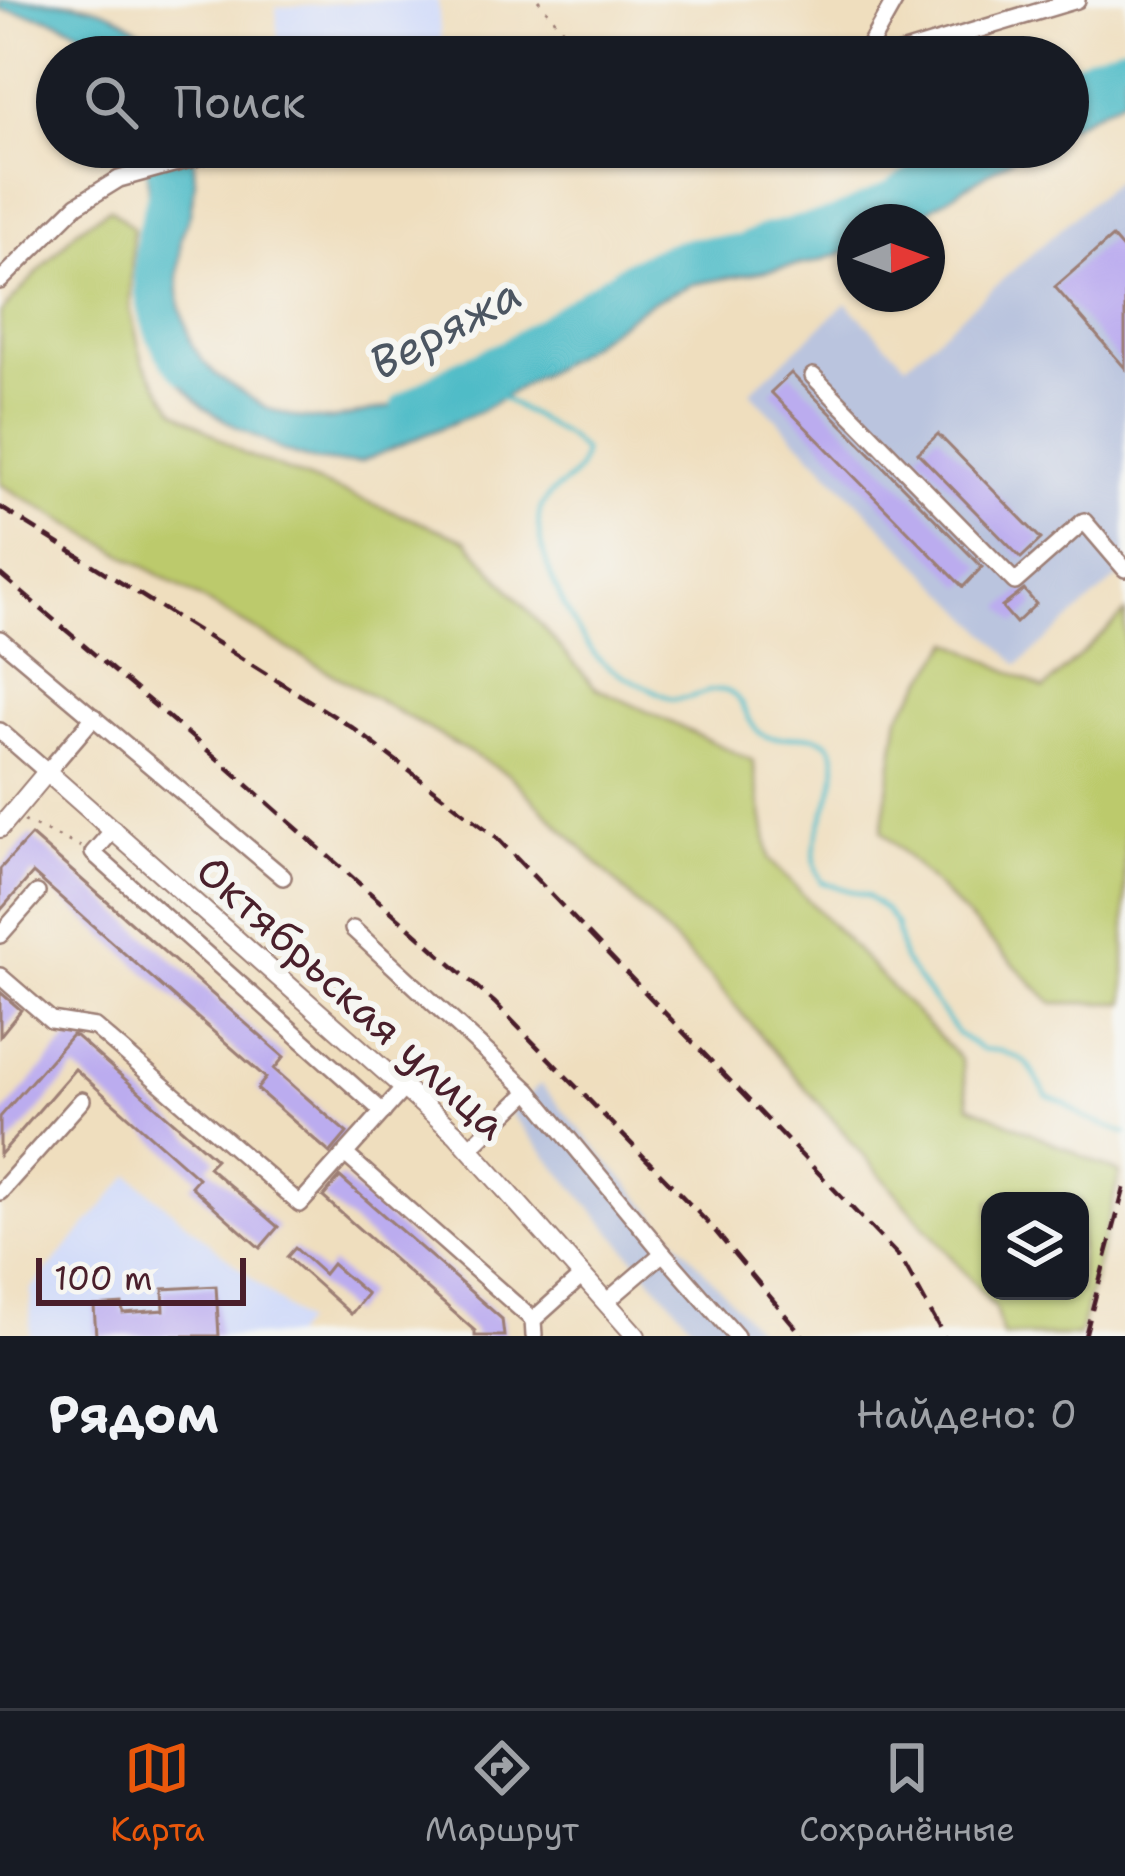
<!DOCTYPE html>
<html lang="ru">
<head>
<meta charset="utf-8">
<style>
  body { margin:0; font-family:"Shantell Sans",sans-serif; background:#242831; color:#f1f3f6 }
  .controls { position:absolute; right:36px; bottom:36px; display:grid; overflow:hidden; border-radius:24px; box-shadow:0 3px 9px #0004 }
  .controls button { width:108px; height:108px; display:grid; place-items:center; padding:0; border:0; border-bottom:3px solid #363941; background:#171b24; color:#f1f3f6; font:60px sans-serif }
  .compass { position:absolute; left:837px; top:204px; width:108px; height:108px; border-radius:50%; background:#171b24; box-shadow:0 3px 9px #0004; rotate:89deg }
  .scale { position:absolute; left:36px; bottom:30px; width:210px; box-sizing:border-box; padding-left:12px; border:6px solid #4a1f2b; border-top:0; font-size:33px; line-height:42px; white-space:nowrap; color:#4a1f2b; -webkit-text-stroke:9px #f6f6f2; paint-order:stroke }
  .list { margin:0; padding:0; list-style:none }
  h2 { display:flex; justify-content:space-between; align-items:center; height:156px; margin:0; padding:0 48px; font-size:51px }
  h2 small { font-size:39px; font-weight:400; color:#9ea1a6 }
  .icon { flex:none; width:66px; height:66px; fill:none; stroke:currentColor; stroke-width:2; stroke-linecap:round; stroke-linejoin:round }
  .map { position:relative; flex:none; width:1125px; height:1336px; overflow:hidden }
  .search { position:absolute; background:#171b24; box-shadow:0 3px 9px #0004; left:36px; right:36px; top:36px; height:132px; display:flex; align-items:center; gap:30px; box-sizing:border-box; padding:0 42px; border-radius:66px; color:#9ea1a6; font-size:45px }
  .sheet { height:372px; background:#171b24 }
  nav { display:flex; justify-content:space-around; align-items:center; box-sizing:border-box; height:168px; border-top:3px solid #363941; background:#171b24; font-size:33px; color:#9ea1a6 }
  nav a { display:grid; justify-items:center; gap:6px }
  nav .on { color:#ea580c }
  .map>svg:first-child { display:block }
</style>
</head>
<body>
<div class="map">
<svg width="1125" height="1336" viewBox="0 0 1125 1336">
  <rect width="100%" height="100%" fill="#f6f6f2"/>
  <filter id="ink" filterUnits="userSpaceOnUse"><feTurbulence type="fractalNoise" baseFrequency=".00833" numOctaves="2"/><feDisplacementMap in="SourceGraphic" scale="24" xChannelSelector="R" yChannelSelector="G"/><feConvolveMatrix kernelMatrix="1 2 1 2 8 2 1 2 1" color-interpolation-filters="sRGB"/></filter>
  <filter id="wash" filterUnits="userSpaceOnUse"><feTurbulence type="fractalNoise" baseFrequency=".004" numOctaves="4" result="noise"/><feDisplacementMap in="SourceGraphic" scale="48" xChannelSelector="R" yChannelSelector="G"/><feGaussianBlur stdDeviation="2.7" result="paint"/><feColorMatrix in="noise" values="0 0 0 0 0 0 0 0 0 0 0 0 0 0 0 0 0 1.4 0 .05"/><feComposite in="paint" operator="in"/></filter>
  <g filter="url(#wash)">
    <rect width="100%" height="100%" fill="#efdebe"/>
    <g fill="#d0daf9">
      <path d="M385 0H438L442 57H279L276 7Z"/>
      <path d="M130 1175 303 1322 292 1336H30L31 1289Z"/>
    </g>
    <g fill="#bac4de">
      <path d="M1125 177V571L1018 665 750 392 846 303 906 364 1115 181Z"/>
      <path d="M540 1084 694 1259 763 1336H701L510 1113Z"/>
    </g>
    <g fill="#bcca6c" stroke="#83744c" stroke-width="3" fill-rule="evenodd">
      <path d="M110 208 133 228 130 309 143 362 175 410 244 454 466 540 595 687 753 761 770 860 961 1060 969 1105 1120 1173 1079 1336H1003L995 1308 712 979 509 775 0 484V313L77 230ZM990 1201H1080V1291H990Z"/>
      <path d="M1125 613V1003H1052L882 831 899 716 951 642 1044 689Z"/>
    </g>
    <g fill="#4fbcc7" stroke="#4c6e79" stroke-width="3">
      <path d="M0 0C75 0 121 0 165 57H108C78 20 44 16 0 10Z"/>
      <path d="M1125 53V97L1068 127V83Z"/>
      <path d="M146 147H193L195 183 190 213 181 237 178 279 180 306 191 343 202 360 216 375 266 408 294 417 330 420 394 406 432 391 538 333 628 276 688 247 718 240 757 244 863 217 964 147H1030L909 222H855V249L815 262 693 284 648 304 572 356 479 412 360 462 338 463 312 460 284 451 238 428 204 407 180 383 164 351 154 314Z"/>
    </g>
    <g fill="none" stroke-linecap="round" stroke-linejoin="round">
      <path stroke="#4fbcc7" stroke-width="4.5" d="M499 396 567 436 583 451C581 486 553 481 541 508 527 541 577 644 606 665 625 678 650 688 671 699 690 702 709 686 726 691 748 698 744 729 768 737 786 742 807 730 824 740 854 760 818 819 815 846 813 858 816 871 822 882L867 896 884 909 896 924 903 959 958 1034 981 1049 1001 1051 1021 1059 1029 1066 1047 1096 1065 1103 1085 1118 1125 1133"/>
      <g stroke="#4fbcc7" stroke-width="24">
        <path d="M1068 81 1090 68 1125 57"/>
        <path d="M154 147C156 156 159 166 160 175 163 196 150 218 148 239 141 285 149 338 183 372"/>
        <path d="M403 406 457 373 506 352 633 271 669 255 694 249 741 247 765 236 834 220 892 193 959 147"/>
      </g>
    </g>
    <g id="blocks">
      <g fill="#bbacef">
        <path d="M1112 237 1125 252V368L1055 287Z"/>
        <path d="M791 373 982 567 963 587 771 392Z"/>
        <path d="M938 434 1041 539 1021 558 918 453Z"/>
        <path d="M1024 590 1036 604 1016 623 1002 607Z"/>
        <path d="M31 835 284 1057 274 1069 347 1133 330 1153 257 1089 266 1078 33 873 0 911V869Z"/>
        <path d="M0 992 21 1010 0 1036Z"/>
        <path d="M72 1035 76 1036 216 1159 208 1167 278 1227 260 1248 191 1186 198 1178 75 1069 0 1155V1117Z"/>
        <path d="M340 1177 502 1319 504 1336H475V1331L323 1197Z"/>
        <path d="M295 1248 324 1274 332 1264 367 1294 351 1314 287 1257Z"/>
        <path d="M216 1286 219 1336H96L94 1306 122 1304 123 1313 164 1310 163 1289Z"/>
      </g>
    </g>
  </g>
  <g filter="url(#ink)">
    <use href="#blocks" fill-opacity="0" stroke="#9c7e74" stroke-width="3"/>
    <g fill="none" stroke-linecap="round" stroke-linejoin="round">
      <defs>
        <g id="minor">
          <path d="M863 57 895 0"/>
          <path d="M887 57 1077 0"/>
          <path d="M0 281 77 205 119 179 234 147"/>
          <path d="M813 376 1015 582 1084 521 1125 569"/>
          <path d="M0 639 283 877"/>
          <path d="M0 731 47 772 94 717"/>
          <path d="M114 829 93 853 383 1112"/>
          <path d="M353 929 529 1091 469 1149"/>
          <path d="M0 935 37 893"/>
          <path d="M0 976 51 1020 95 1027 300 1204 404 1088"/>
          <path d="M529 1091 663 1253 736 1336"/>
          <path d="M345 1154 533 1320"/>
          <path d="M0 1192 82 1100"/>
          <path d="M606 1302 663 1253"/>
          <path d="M534 1336 533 1320 582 1276"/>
        </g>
        <path id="major" d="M0 828 47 772 456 1134 636 1336"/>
      </defs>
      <use href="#minor" stroke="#9c7e74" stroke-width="20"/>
      <use href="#major" stroke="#9c7e74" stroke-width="22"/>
      <g stroke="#9c7e74" stroke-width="3" stroke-dasharray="3 9" stroke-linecap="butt">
        <path d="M538 0 585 57"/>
        <path d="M24 821 81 847"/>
      </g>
      <use href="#minor" stroke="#fff" stroke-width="15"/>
      <use href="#major" stroke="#fff" stroke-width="18"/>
      <g stroke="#4a1f2b" stroke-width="4.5" stroke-dasharray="18 9" stroke-linecap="butt">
        <path d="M0 507 353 728 495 836 902 1260 944 1336"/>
        <path d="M0 574 227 767 495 1003 711 1226 803 1336"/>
        <path d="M1085 1336 1125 1185"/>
      </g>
    </g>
  </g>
  <g text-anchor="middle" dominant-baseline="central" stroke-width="12" stroke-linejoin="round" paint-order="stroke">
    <g font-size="42" fill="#4a1f2b" stroke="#f6f6f2">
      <text transform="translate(352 997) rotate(42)">Октябрьская улица</text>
    </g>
    <g font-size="45" font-style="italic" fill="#4c5662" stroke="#f6f6f2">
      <text transform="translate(445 328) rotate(-28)">Веряжа</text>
    </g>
  </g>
</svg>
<div class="controls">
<button><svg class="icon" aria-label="layers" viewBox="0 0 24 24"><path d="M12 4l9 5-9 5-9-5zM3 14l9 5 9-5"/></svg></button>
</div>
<svg class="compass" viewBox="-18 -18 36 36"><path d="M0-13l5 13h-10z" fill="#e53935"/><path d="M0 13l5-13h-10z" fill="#9ea1a6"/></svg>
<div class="scale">100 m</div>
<div class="search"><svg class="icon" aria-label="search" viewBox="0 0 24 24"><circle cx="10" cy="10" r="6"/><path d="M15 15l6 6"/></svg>Поиск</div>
</div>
<section class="sheet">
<h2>Рядом<small>Найдено: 0</small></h2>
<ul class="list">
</ul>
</section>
<nav>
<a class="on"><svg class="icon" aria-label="map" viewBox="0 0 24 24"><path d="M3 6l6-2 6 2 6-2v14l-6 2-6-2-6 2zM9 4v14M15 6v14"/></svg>Карта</a>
<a><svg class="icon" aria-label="directions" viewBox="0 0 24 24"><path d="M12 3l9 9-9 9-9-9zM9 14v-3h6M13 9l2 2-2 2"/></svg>Маршрут</a>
<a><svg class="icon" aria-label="saved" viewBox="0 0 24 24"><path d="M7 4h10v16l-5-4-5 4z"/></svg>Сохранённые</a>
</nav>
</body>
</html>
